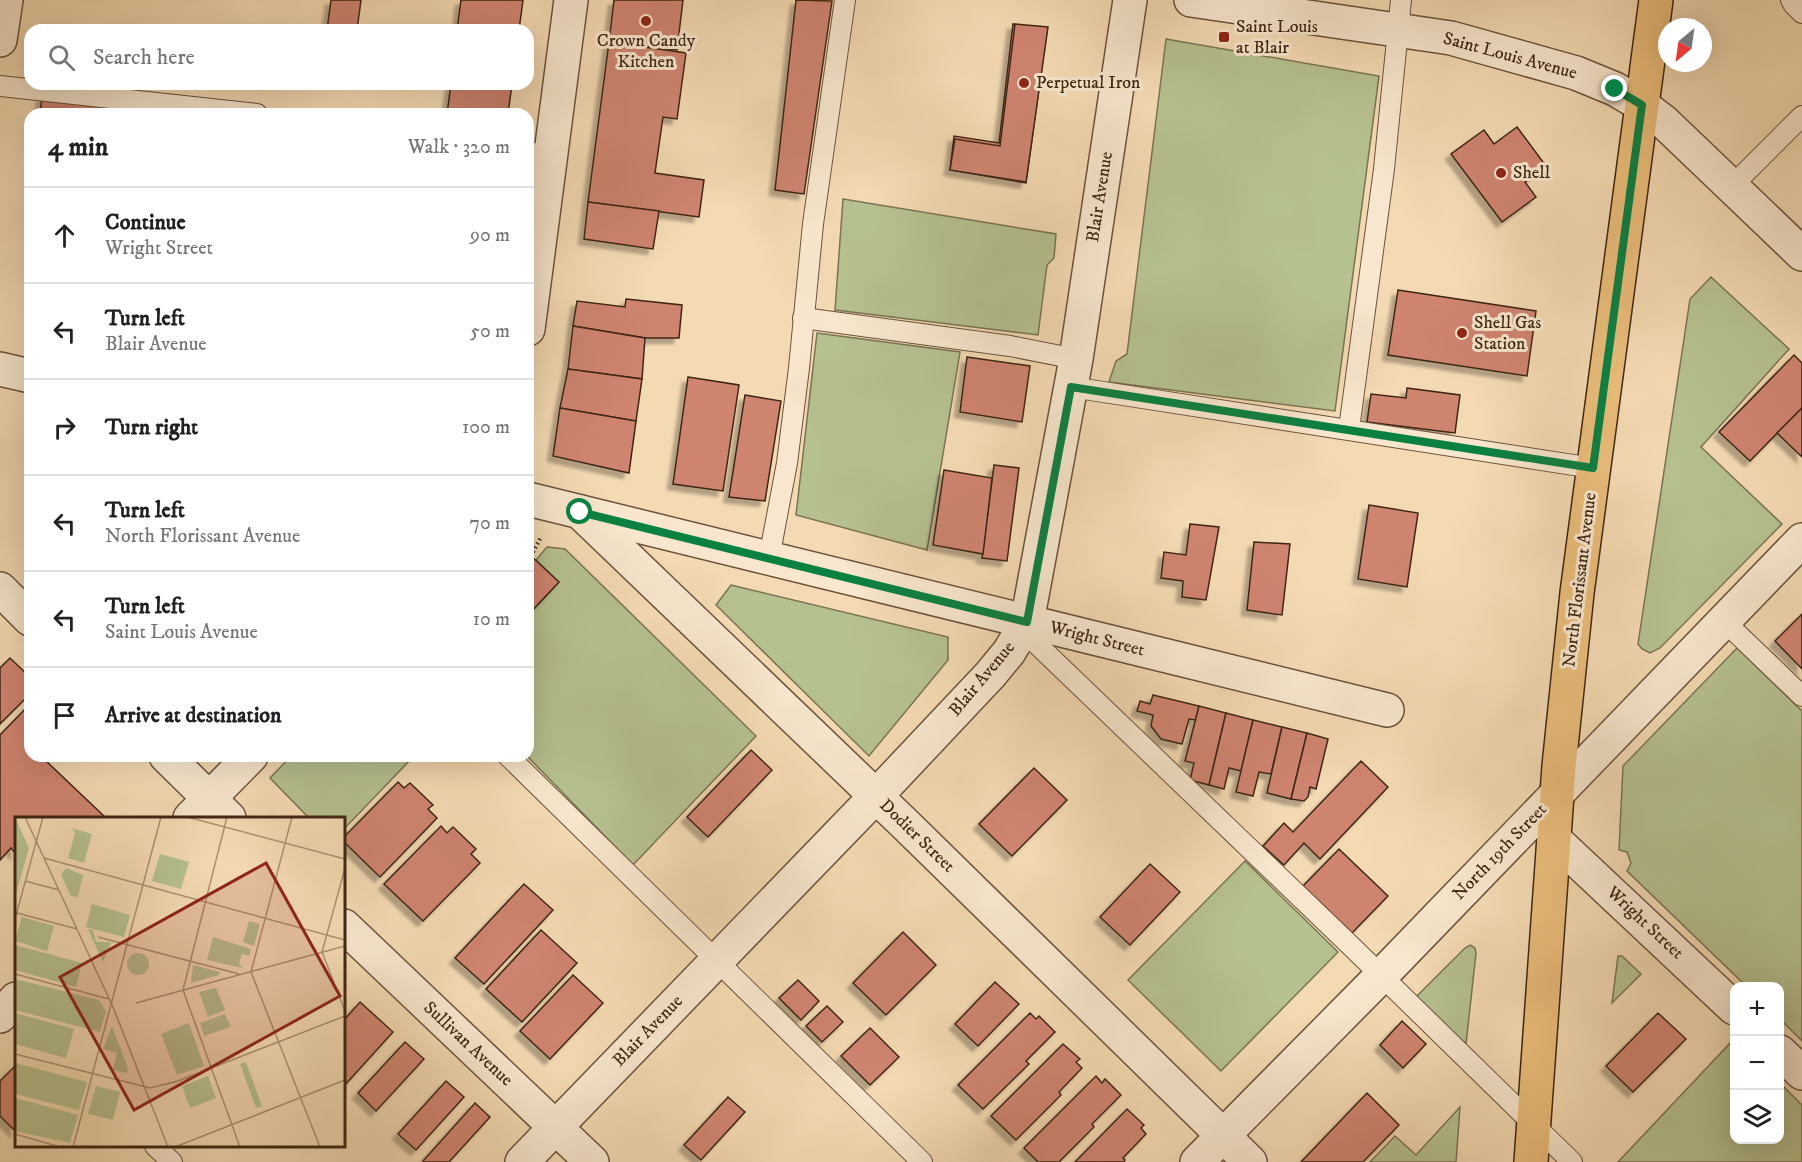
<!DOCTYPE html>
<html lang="en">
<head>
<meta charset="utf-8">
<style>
  body { margin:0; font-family:"IM FELL DW Pica",serif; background:#f6f6f6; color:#202124 }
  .controls { position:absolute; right:18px; bottom:18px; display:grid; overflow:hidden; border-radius:12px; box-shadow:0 6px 24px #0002 }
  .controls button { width:54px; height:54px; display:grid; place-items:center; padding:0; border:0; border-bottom:2px solid #e0e0e0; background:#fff; color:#202124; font:30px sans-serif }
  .compass { position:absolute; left:1658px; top:18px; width:54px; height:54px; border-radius:50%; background:#fff; box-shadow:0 6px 24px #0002; rotate:209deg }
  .stop { position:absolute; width:18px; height:18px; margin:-14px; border:4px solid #0b8043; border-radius:50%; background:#fff }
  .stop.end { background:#0b8043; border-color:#fff; box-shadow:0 2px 6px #0008 }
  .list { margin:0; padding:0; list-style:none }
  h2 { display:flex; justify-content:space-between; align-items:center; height:78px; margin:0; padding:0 24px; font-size:26px }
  h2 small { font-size:20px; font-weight:400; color:#757577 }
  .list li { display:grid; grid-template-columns:39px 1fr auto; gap:18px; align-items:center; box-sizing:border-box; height:96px; padding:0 24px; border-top:2px solid #e0e0e0 }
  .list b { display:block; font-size:22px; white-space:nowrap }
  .list p { margin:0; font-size:20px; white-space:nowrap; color:#757577 }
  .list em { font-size:20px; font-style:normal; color:#757577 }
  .icon { flex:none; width:33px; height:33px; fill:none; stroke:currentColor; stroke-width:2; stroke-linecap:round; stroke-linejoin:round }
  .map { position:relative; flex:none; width:1802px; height:1162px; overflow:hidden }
  .search { position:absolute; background:#fff; box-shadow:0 6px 24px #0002; left:24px; top:24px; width:510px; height:66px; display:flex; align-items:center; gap:15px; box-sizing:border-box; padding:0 21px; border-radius:18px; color:#757577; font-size:22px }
  .panel { position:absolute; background:#fff; box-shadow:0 6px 24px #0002; left:24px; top:108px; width:510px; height:654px; border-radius:18px }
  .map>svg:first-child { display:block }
</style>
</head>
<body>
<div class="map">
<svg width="1802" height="1162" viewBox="0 0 1802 1162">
  <defs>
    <filter id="shadow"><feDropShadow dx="-5.5" dy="5.5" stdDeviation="1.5" flood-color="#0004"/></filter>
  </defs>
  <rect width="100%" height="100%" fill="#f4dab3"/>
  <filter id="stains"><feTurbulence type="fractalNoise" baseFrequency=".00333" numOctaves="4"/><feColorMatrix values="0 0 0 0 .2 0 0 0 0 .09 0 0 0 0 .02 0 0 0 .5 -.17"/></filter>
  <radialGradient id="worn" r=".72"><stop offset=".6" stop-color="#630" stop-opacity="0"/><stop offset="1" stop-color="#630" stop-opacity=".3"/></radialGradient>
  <g fill="#b6c190" stroke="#7a7452" stroke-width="1.5">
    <path d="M1166 39 1379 76 1335 411 1109 382 1116 361 1127 354Z"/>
    <path d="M843 199 1056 234 1054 258 1047 265 1038 335 835 310Z"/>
    <path d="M1711 277 1789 349 1701 447 1782 524 1660 648 1650 653 1642 649 1638 644 1690 299Z"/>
    <path d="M817 333 960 352 927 550 796 515Z"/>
    <path d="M547 547 565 549 756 736 633 865 527 756H528V615L559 582 536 560Z"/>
    <path d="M731 585 948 637V660L869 756 716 605Z"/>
    <path d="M1737 648 1802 711V1041L1780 1019V986H1746L1627 871 1631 863 1627 852 1619 850 1623 766Z"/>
    <path d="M291 756H414L344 829V818H309L270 778Z"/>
    <path d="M1245 861 1338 952 1221 1071 1128 980Z"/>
    <path d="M1470 945 1475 948 1476 953 1466 1044 1416 997 1465 948Z"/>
    <path d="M1618 956H1622L1641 974 1612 1003Z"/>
    <path d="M1734 1039V1140H1780V1083L1802 1105V1162H1618Z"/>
    <path d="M1460 1107 1456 1162H1370L1395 1136 1416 1155Z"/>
  </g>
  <g fill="#cf846f" stroke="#3d2613" stroke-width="1.5" filter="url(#shadow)">
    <path d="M331 0H361L357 30H327Z"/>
    <path d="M461 0H523L519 30H457Z"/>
    <path d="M614 0H683L677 50 609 42Z"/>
    <path d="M796 0 832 1 804 194 775 190Z"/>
    <path d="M1013 24 1047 30 1026 183 950 170 954 136 999 143Z"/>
    <path d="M1015 24 1048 27 1026 182 950 170 955 139 1000 146Z"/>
    <path d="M609 42 686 53 677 119 663 117 655 173 704 180 699 217 588 202Z"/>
    <path d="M451 84H512L508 114H447Z"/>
    <path d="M42 96 119 106 118 114H40Z"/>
    <path d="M1517 127 1546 166 1525 182 1536 197 1502 222 1451 154 1484 130 1494 144Z"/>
    <path d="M588 202 659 211 653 249 584 239Z"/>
    <path d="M1398 290 1536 311 1527 376 1388 355Z"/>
    <path d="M626 299 682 305 679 338H645L573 326 577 301 625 307Z"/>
    <path d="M573 326 645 338 642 379 568 369Z"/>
    <path d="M1794 355 1802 363V408L1750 461 1719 432Z"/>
    <path d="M967 357 1030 366 1022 422 960 412Z"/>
    <path d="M568 369 642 379 636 421 560 408Z"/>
    <path d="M688 377 739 385 723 491 673 484Z"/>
    <path d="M1407 388 1460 395 1455 433 1367 422 1371 394 1406 398Z"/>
    <path d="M745 395 781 401 765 501 729 497Z"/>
    <path d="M560 408 636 421 629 473 553 456Z"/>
    <path d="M1802 408V457L1777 433Z"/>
    <path d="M994 465 1019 468 1007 561 982 558Z"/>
    <path d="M944 470 992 478 983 554 933 545Z"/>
    <path d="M1369 505 1418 513 1407 587 1358 579Z"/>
    <path d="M1190 524 1219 527 1206 600 1182 597 1183 581 1161 578 1164 552 1186 555Z"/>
    <path d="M1254 542 1290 544 1282 615 1247 610Z"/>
    <path d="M529 554 559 582 528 615V556Z"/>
    <path d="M1802 614V669L1775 641Z"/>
    <path d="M10 658 30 677V694L0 724V668Z"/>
    <path d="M1153 695 1199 706 1196 720 1189 719 1182 744 1161 739 1151 726 1153 715 1137 711 1140 701 1150 704Z"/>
    <path d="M30 704V756H47L44 759 106 818H16V854L11 848 0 860V735Z"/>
    <path d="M1199 706 1226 713 1209 785 1190 780 1194 763 1185 761Z"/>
    <path d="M1226 713 1253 720 1241 771 1229 768 1224 789 1209 785Z"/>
    <path d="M1253 720 1282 727 1271 774 1259 772 1253 796 1236 792Z"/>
    <path d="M1282 727 1307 733 1291 799 1267 793Z"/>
    <path d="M1307 733 1328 739 1316 789 1310 787 1308 797 1304 801 1291 799Z"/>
    <path d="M751 750 772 770 708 837 687 817Z"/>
    <path d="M1361 761 1388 787 1320 859 1304 843 1284 865 1263 846 1284 823 1293 832Z"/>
    <path d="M1034 768 1067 800 1012 856 979 824Z"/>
    <path d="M398 782 404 788 410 783 433 805 428 809 437 818 380 877 344 842V837Z"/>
    <path d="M441 826 447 833 453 827 476 849 471 854 480 863 423 921 384 884Z"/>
    <path d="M1339 849 1388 896 1352 933 1303 886Z"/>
    <path d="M1150 864 1180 892 1130 945 1100 917Z"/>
    <path d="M524 884 553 910 484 984 455 958Z"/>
    <path d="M541 930 577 963 522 1022 486 989Z"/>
    <path d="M903 932 936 965 886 1015 853 983Z"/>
    <path d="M573 975 603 1003 550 1059 520 1031Z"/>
    <path d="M798 980 819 1001 801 1020 779 998Z"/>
    <path d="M995 982 1019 1004 978 1046 955 1024Z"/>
    <path d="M360 1002 393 1032 344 1086V1020Z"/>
    <path d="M827 1006 843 1022 822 1042 806 1026Z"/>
    <path d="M1030 1013 1036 1019 1039 1016 1055 1032 1026 1061 1029 1064 983 1109 958 1085Z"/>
    <path d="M1658 1013 1686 1039 1633 1092 1606 1066Z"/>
    <path d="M1402 1021 1426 1044 1403 1068 1380 1045Z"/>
    <path d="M870 1028 899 1057 870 1085 841 1056Z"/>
    <path d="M405 1042 424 1059 376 1111 358 1093Z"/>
    <path d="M1063 1044 1080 1059 1076 1062 1082 1068 1059 1092 1061 1095 1016 1140 991 1116Z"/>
    <path d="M16 1065V1132L0 1116V1081Z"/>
    <path d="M1096 1076 1102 1083 1105 1079 1121 1095 1092 1124 1094 1127 1059 1162H1038L1024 1148Z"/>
    <path d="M446 1081 464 1097 416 1150 398 1134Z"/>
    <path d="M1367 1093 1399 1125 1363 1162H1301Z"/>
    <path d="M728 1097 745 1112 701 1160 684 1145Z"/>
    <path d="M475 1103 490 1117 449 1162H424L423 1161Z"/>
    <path d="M1127 1109 1144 1125 1141 1128 1146 1134 1123 1158 1125 1160 1124 1162H1075Z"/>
  </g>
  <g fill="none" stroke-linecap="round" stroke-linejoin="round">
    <defs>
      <g id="service">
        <path d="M1791 0 1794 5 1802 13"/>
        <path d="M0 86 257 114"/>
        <path d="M528 152 551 156"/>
        <path d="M1732 186 1802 116"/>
        <path d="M803 318 1010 346 1076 359"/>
        <path d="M1071 387 1593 468"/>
        <path d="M1349 429 1384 169 1401 0"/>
        <path d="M769 558 787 463 799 368 813 224 845 0"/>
        <path d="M1724 621 1802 696"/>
        <path d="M1022 630 1352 947 1572 1162"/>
        <path d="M508 756 922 1162"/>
        <path d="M155 1146 172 1162"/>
      </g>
      <g id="minor">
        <path d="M528 329 571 0"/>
        <path d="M0 369 30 376"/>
        <path d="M528 499 1387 710"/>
        <path d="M580 512 907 826 1250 1162"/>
        <path d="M0 589 30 619"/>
        <path d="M166 756 229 818"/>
        <path d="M190 818 251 756"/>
        <path d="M1554 839 1734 1008"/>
        <path d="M344 926 592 1162"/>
        <path d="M0 1016 16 999"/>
        <path d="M1780 1052 1802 1073"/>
        <path d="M522 1162 876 796 990 675 1009 652 1027 622 1076 359 1130 0"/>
        <path d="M1197 1162 1381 976 1802 540"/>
      </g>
      <g id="tertiary">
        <path d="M1191 0 1451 38 1576 73 1615 89 1642 105 1663 121 1802 254"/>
        <path d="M0 40 6 0"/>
      </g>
      <path id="primary" d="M1531 1162 1559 766 1577 593 1656 0"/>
    </defs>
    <use href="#service" stroke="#6b533b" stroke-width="22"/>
    <use href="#minor" stroke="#6b533b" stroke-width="36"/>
    <use href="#tertiary" stroke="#6b533b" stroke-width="36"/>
    <use href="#primary" stroke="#3d2613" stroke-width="36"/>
    <path stroke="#3d2613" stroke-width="4" stroke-dasharray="1.5 3" stroke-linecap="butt" d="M533 552 541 537"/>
    <use href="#service" stroke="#f8e7ce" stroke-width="20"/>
    <use href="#minor" stroke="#f8e7ce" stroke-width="33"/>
    <use href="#tertiary" stroke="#f8e7ce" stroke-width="33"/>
    <use href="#primary" stroke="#eabd7a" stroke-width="33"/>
  </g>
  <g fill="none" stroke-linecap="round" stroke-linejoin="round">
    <path stroke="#0b8043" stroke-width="8" d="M580 512 1027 622 1071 387 1593 468 1642 105 1615 89"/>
  </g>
  <g fill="#8f2418" stroke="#f8e7ce" stroke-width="2">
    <circle cx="646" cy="21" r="6"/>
    <rect x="1218" y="31" width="12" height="12" rx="3"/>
    <circle cx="1024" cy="83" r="6"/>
    <circle cx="1501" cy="173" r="6"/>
    <circle cx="1462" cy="333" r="6"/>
  </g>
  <g text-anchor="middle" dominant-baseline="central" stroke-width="6" stroke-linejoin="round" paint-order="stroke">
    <g font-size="18" fill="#3d2613" stroke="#f8e7ce" text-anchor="start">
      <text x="1236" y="27">Saint Louis<tspan x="1236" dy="21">at Blair</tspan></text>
      <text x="646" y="41" text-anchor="middle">Crown Candy<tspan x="646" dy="21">Kitchen</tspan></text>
      <text x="1036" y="83">Perpetual Iron</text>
      <text x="1513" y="173">Shell</text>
      <text x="1474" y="323">Shell Gas<tspan x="1474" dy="21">Station</tspan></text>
    </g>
    <g font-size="18" fill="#3d2613" stroke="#f8e7ce">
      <text transform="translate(1510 56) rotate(15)">Saint Louis Avenue</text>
      <text transform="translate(1100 197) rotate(-81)">Blair Avenue</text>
      <text transform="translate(1580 580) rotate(-83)">North Florissant Avenue</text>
      <text transform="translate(1097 639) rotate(14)">Wright Street</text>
      <text transform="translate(982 679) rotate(-50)">Blair Avenue</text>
      <text transform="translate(917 836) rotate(44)">Dodier Street</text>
      <text transform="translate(1500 852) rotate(-46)">North 19th Street</text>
      <text transform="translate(1645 923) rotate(43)">Wright Street</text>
      <text transform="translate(648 1031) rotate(-46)">Blair Avenue</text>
      <text transform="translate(468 1044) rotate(43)">Sullivan Avenue</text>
    </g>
  </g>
  <g transform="translate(15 817)">
    <rect width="330" height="330" fill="#f4dab3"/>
    <path d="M0 0 14 31 0 81ZM57 11 77 17 69 46 53 41 60 16ZM145 37 174 45 166 72 137 64ZM51 51 68 58 63 80 56 79 46 58ZM77 87 115 98 109 120 71 110ZM7 100 39 109 32 134 0 124ZM234 104 245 107 239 129 228 125ZM73 112 78 113 81 125H96L88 145ZM198 120 236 132 234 139 227 137 224 147 228 151 192 143ZM0 128 67 146 61 170 0 153ZM112 147a11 11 0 1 1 22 0a11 11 0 1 1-22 0ZM178 148 205 155 204 158 176 166ZM0 162 84 183 91 194 85 215 0 193ZM201 171 210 193 193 200 184 175ZM0 196 59 212 51 241 0 227ZM210 197 216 210 189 219 185 206ZM174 206 189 249 162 258 146 217ZM97 209 113 252 112 256 98 253 102 236 88 232ZM231 245 247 289 241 291 225 247ZM0 246 72 265 64 293 0 277ZM193 259 201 281 175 291 167 269ZM81 269 105 275 98 303 73 297ZM0 281 63 298 55 326 0 314Z" fill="#b6c190"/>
    <path fill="none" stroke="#ab9273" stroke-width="1.5" d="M10 0 98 190 153 330M172 0 330 42M212 0 168 173 225 330M277 0 236 155 305 330M29 41 330 123M330 51 307 135 330 194M10 64 44 73M2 96 62 112M0 102 28 0M83 120 224 157M0 157 94 182M121 186 330 129M0 237 135 271 163 264 330 199M0 317 45 330M58 330 146 0M160 330 330 263"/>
    <path fill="#8f2418" fill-opacity="0.15" stroke="#8f2418" stroke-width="3" d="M251 46 325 179 119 293 45 160Z"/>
    <rect width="330" height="330" fill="none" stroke="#3d2613" stroke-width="3"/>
  </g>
  <rect width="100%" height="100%" filter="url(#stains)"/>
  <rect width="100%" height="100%" fill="url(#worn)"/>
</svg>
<div class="controls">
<button>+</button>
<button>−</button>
<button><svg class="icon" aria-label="layers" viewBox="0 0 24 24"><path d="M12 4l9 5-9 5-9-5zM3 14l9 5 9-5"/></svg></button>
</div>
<svg class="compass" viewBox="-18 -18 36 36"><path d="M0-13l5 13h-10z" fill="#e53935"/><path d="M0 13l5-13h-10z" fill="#757577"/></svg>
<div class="stop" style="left:580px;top:512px"></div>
<div class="stop end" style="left:1615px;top:89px"></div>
<div class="search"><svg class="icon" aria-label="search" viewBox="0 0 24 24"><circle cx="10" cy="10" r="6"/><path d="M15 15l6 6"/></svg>Search here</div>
<section class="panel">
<h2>4 min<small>Walk · 320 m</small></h2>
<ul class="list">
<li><svg class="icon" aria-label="ahead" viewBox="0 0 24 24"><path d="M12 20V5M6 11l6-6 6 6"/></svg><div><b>Continue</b><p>Wright Street</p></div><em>90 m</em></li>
<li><svg class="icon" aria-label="left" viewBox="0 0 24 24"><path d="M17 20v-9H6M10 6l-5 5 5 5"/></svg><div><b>Turn left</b><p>Blair Avenue</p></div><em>50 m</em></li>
<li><svg class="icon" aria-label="right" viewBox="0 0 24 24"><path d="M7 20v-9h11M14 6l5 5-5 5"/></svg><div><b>Turn right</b></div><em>100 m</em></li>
<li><svg class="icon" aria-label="left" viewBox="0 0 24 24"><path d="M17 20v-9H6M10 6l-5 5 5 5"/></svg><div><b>Turn left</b><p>North Florissant Avenue</p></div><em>70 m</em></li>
<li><svg class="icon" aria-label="left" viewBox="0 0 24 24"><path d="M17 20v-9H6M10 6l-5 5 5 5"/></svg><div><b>Turn left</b><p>Saint Louis Avenue</p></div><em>10 m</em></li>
<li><svg class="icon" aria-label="arrive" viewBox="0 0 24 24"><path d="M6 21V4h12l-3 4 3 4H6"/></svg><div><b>Arrive at destination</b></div></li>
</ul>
</section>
</div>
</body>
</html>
